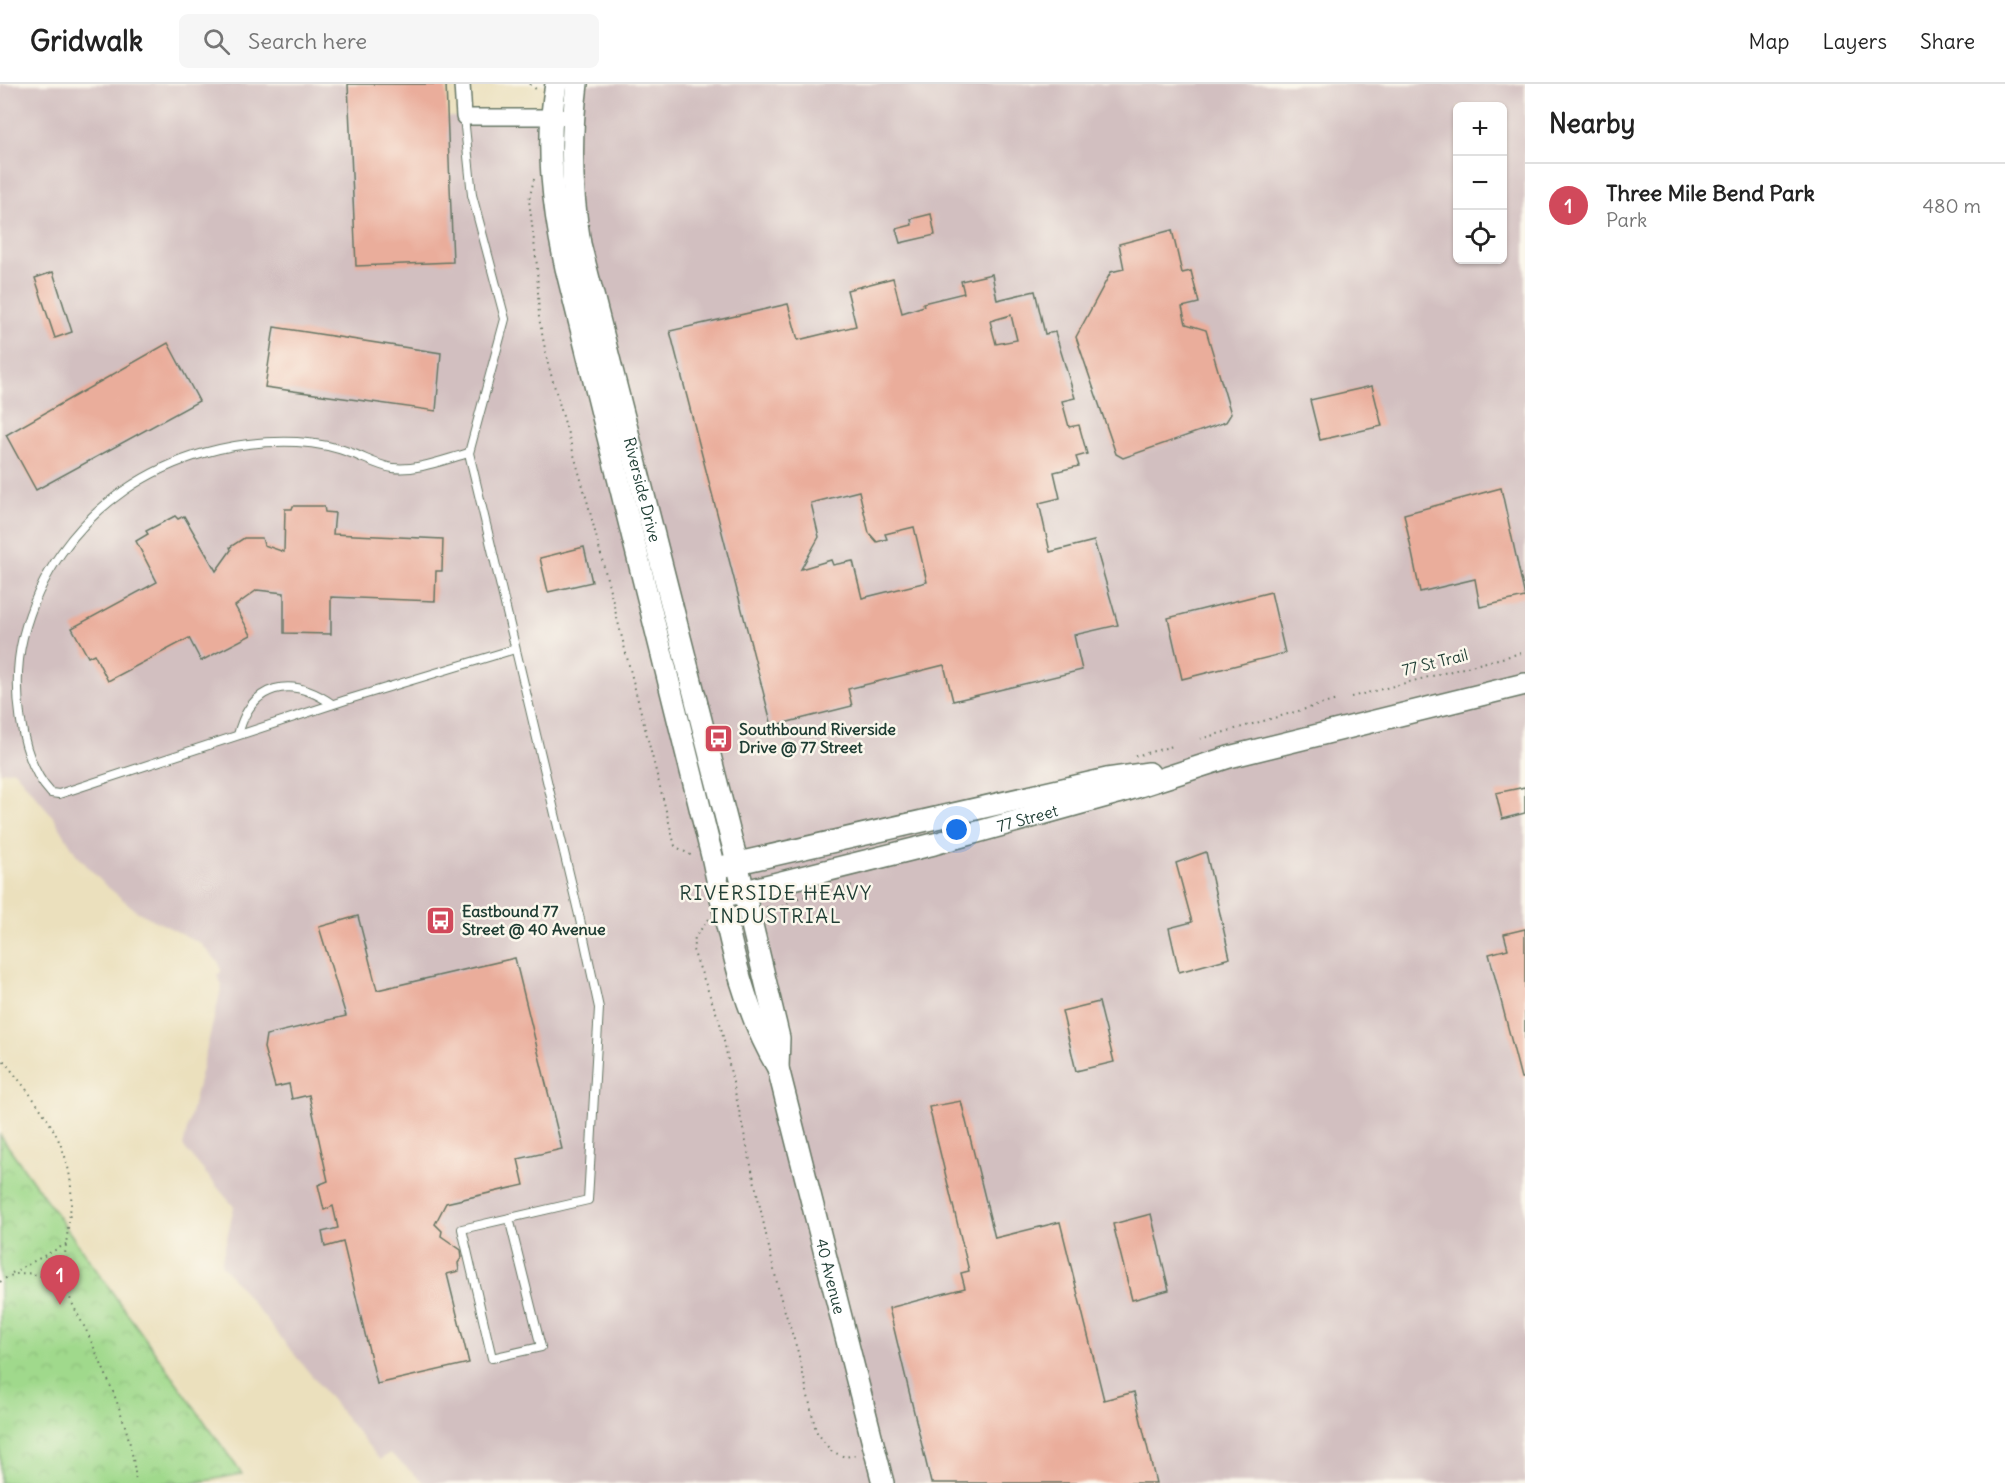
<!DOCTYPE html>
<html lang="en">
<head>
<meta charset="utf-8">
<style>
  body { margin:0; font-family:Delius,sans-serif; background:#f6f6f6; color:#222 }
  .controls { position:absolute; right:18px; top:18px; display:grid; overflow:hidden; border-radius:9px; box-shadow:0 2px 4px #0004 }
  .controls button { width:54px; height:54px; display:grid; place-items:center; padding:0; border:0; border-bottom:2px solid #e0e0e0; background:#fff; color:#222; font:30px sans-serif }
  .you { position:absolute; left:957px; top:746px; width:21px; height:21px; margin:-15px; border:4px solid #fff; border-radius:50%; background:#1a73e8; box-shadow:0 0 0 9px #1a73e833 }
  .badge { display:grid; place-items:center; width:39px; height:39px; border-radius:50%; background:#d1495b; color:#fff; font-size:20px; font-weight:700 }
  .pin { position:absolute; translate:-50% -50px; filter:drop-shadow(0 2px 3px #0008) }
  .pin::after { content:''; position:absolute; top:32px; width:21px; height:18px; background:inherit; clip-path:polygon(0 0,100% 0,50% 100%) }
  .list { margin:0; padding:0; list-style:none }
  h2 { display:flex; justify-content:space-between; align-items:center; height:78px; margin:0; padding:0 24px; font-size:26px }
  h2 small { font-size:20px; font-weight:400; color:#767676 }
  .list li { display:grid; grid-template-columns:39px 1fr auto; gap:18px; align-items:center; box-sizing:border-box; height:84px; padding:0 24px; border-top:2px solid #e0e0e0 }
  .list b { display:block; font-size:22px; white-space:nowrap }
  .list p { margin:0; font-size:20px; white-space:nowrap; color:#767676 }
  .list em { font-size:20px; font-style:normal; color:#767676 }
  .icon { flex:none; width:33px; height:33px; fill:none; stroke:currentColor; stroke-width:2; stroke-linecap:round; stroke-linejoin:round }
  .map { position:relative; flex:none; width:1525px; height:1399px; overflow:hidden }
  header { display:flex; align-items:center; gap:36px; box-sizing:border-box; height:84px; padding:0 30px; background:#fff; border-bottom:2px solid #e0e0e0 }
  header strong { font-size:28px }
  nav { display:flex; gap:33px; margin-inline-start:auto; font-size:21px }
  .search { width:420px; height:54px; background:#f6f6f6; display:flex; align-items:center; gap:15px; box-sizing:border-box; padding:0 21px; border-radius:9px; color:#767676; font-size:22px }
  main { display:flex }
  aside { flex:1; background:#fff }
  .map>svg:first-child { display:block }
</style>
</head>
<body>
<header>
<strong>Gridwalk</strong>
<div class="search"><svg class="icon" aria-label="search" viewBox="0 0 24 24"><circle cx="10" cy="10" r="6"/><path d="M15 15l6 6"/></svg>Search here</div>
<nav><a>Map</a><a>Layers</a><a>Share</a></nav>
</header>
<main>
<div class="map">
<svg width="1525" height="1399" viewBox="0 0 1525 1399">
  <defs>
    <pattern id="park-crowns" width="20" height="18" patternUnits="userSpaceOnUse" patternTransform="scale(1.5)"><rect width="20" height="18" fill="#a0d98c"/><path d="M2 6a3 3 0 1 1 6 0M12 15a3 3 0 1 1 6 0" fill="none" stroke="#89bb79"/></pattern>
  </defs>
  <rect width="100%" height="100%" fill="#fbf7ec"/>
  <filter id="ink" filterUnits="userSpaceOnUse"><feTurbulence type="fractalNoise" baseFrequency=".0167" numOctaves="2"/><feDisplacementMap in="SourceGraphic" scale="12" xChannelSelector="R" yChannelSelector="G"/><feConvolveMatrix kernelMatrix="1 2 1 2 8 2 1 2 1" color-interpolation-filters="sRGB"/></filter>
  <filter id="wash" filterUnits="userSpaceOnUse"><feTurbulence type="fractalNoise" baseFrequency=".008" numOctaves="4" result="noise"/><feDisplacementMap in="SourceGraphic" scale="24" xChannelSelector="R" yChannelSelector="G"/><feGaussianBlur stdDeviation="1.35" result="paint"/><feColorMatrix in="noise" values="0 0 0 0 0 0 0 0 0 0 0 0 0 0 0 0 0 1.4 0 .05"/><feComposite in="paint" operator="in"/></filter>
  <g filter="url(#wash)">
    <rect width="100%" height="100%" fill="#ebe0bd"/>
    <path fill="#d2bfc0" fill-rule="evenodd" d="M0 0H442L444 33H573L577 0H1525V1399H424L390 1369 380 1376 221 1180 234 1123 183 1062 222 901 217 891 221 888 219 879 200 859 138 828 104 800 76 770 54 734 14 686 0 688ZM1458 22H1502V176H1458Z"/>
    <path fill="url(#park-crowns)" stroke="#608b60" stroke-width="1.5" d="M0 1051 242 1390 194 1399H0Z"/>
    <g id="blocks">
      <g fill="#eaad9b" fill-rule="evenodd">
        <path d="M348 0H446L453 178 356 182Z"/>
        <path d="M931 130 935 151 900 159 896 145 912 141 911 135Z"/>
        <path d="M1172 146 1182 189 1191 187 1199 219 1182 223 1186 240 1206 246 1231 330 1226 338 1123 374 1116 370 1076 253 1111 188 1124 185 1119 160Z"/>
        <path d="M53 188 72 248 55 254 35 194Z"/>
        <path d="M992 190 997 216 1035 207 1045 250 1055 248 1075 314 1062 317 1069 343 1079 341 1087 370 1076 373 1079 382 1054 388 1060 414 1039 419 1050 468 1094 457 1118 541 1074 551 1082 586 953 617 944 581 848 605 852 622 772 642 670 247 788 220 798 256 856 242 847 206 893 194 902 229 924 222 923 219 964 209 961 197ZM1011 231 1017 256 996 260 990 237ZM859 407 869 449 877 458 887 455 885 450 914 443 927 498 862 514 853 477 833 481 831 476 801 485 819 453 811 419Z"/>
        <path d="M274 243 441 269 436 327 265 303Z"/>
        <path d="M168 259 199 317 36 406 6 351Z"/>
        <path d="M1372 302 1382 342 1320 356 1310 316Z"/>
        <path d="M1501 404 1525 513 1480 523 1475 495 1420 508 1404 430Z"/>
        <path d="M293 422H324L325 428 335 429 333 450 443 455 442 487H436L435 517 331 513V550L284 549V509L257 506 235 522 251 551 201 577 189 554 108 597 94 570 88 573 72 544 157 498 136 457 148 450 146 447 175 432 178 435 184 432 216 487 231 466 230 463 244 454H262L264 461 284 468 285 425H292Z"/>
        <path d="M584 463 592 498 548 508 540 474Z"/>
        <path d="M1271 508 1285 569 1182 595 1168 534Z"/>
        <path d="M1525 703V729L1502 735 1496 709Z"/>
        <path d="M1206 768 1230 874 1179 888 1169 844 1192 838 1176 779Z"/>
        <path d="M358 832 377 906 515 874 562 1065 518 1075 524 1101 446 1119 435 1140 442 1147 441 1152 461 1166 462 1173 458 1179 459 1187 447 1190 469 1279 377 1300 343 1158 325 1163 322 1148 338 1144 333 1122 324 1126 318 1101 328 1097 309 1011 292 1015 289 1000 275 1003 264 964 266 951 346 932 319 843Z"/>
        <path d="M1525 845V994H1521L1489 870 1508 865 1504 850Z"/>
        <path d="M1099 918 1114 978 1076 987 1062 927Z"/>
        <path d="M961 1017 995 1154 1060 1138 1104 1316 1134 1308 1156 1399H931L889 1224 965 1204 961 1189 969 1187 929 1023Z"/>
        <path d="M1151 1130 1169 1206 1132 1216 1113 1140Z"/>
      </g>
    </g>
  </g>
  <g filter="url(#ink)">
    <use href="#blocks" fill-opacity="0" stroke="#667664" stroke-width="1.5"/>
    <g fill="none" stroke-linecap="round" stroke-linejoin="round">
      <defs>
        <g id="lane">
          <path d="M464 33 472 111 505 235 469 369 579 831 599 924 588 1116 462 1145 492 1274 541 1263 509 1134"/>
          <path d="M469 369C446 375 417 387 393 384 379 382 367 375 354 370 336 363 316 359 297 358 170 353 55 427 23 553 12 598 18 674 51 709L59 710 346 616 515 565"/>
          <path d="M238 651C251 599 291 591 332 620"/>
        </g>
        <path id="street" d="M462 0 464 33H561"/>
        <g id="secondary">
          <path d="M556 0C545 61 553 124 566 184L712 772C728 844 739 919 778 984"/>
          <path id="s1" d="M577 0C570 54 571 106 580 160L734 766 779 954 778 984 883 1399"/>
          <path d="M725 782 1107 695 1149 689"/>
          <path id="s2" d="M733 810 934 760 1118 709 1229 673 1525 600"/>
        </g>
      </defs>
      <use href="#lane" stroke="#667664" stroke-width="10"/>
      <use href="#street" stroke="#667664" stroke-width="18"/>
      <use href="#secondary" stroke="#667664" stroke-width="24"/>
      <g stroke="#667664" stroke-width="2" stroke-dasharray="1.5 4.5" stroke-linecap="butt">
        <path d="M530 0 537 6"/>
        <path d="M534 95 529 116 537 182 539 234 548 280 588 420 675 762 694 773"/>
        <path d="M1351 613 1525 568"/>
        <path d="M1200 655 1337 616"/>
        <path d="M1135 672 1173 662"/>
        <path d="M766 823 775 827 794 815 856 801"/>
        <path d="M709 835 695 853 693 866 720 939 767 1155 780 1212 798 1268 816 1347 831 1367 845 1373 857 1371"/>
        <path d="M0 972C35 1017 75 1059 71 1120 69 1143 61 1181 66 1202 70 1218 80 1234 87 1248 109 1298 132 1344 136 1399"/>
        <path d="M12 1189 68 1159"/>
        <path d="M0 1198C22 1181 43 1192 66 1202"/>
      </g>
      <use href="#lane" stroke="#fff" stroke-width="8"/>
      <use href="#street" stroke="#fff" stroke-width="15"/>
      <use href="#secondary" stroke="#fff" stroke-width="21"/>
    </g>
  </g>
  <defs>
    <symbol id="bus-square" viewBox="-11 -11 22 22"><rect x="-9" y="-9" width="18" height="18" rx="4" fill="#d1495b" stroke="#fbf7ec"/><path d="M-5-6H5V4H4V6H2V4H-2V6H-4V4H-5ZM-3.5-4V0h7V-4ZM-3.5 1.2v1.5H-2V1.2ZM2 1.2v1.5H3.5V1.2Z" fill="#fff"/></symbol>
  </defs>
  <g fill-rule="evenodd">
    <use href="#bus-square" x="702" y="638" width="33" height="33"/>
    <use href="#bus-square" x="424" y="820" width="33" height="33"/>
  </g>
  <g text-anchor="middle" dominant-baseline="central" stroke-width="5" stroke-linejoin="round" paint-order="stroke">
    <g font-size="16" fill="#1f3d34" stroke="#fbf7ec">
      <text stroke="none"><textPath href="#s1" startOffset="414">Riverside Drive</textPath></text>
      <text transform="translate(1435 578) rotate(-14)">77 St Trail</text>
      <text stroke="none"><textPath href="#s2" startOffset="304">77 Street</textPath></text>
      <text stroke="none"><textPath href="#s1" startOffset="1224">40 Avenue</textPath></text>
    </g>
    <g font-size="16" font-weight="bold" fill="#1f3d34" stroke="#fbf7ec" text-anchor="start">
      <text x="739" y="645">Southbound Riverside<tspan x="739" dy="18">Drive @ 77 Street</tspan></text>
      <text x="462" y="827">Eastbound 77<tspan x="462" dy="18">Street @ 40 Avenue</tspan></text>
    </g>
    <g font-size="20" letter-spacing="1.5" fill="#1f3d34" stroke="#fbf7ec">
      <text x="776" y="808">RIVERSIDE HEAVY<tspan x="776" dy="23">INDUSTRIAL</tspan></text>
    </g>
  </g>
</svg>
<div class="controls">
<button>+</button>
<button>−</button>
<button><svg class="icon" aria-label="locate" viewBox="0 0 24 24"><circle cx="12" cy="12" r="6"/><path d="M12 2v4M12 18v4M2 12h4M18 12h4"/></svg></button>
</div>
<div class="you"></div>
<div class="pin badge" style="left:60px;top:1221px">1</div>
</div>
<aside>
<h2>Nearby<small></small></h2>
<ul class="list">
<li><span class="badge">1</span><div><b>Three Mile Bend Park</b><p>Park</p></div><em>480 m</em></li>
</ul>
</aside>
</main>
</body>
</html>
